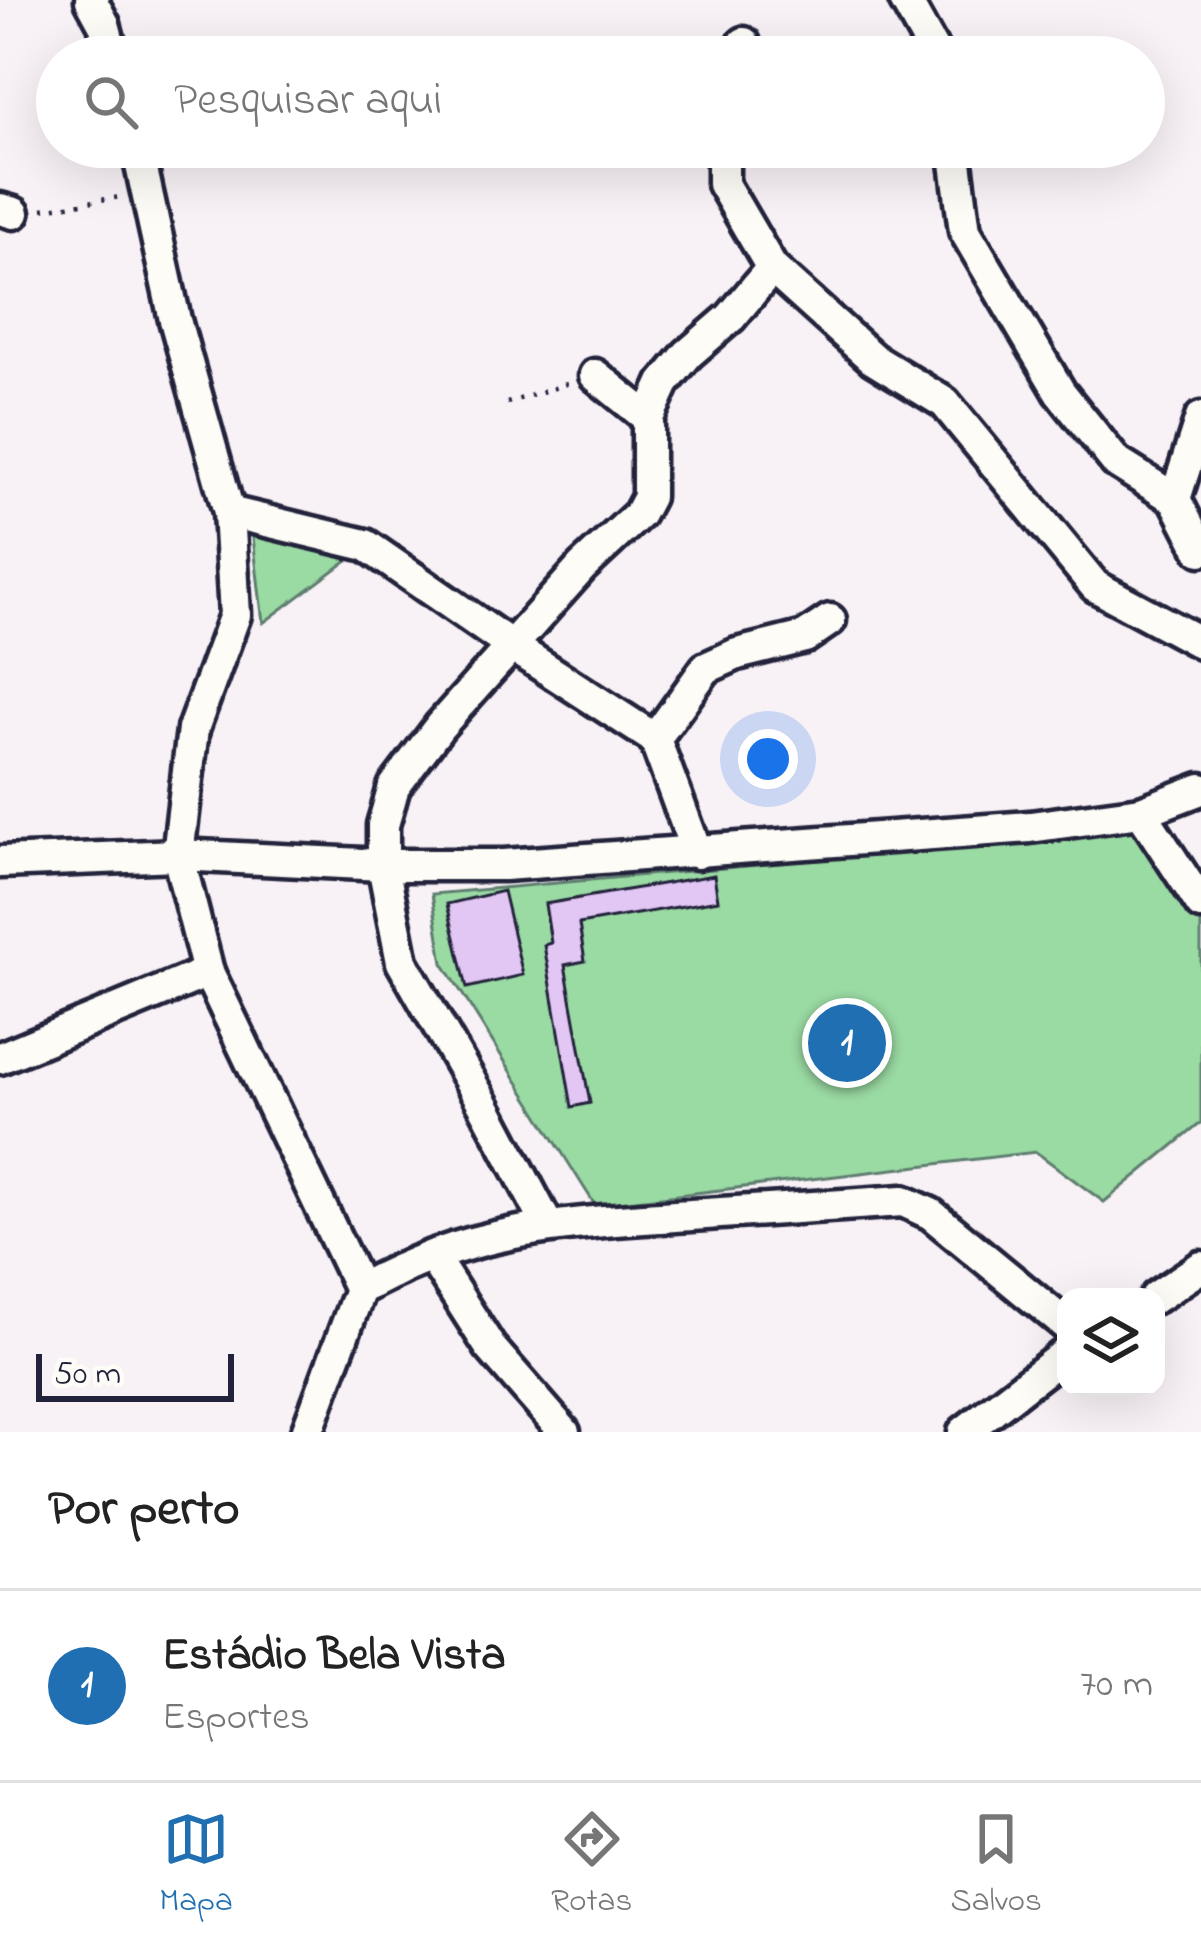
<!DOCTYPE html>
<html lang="pt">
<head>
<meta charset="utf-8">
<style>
  body { margin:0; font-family:"Indie Flower",sans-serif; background:#f2f2f2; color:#222 }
  .controls { position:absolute; right:36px; bottom:36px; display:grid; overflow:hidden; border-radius:24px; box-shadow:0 12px 48px #0002 }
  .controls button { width:108px; height:108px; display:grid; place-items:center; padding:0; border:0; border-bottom:3px solid #e0e0e0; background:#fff; color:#222; font:60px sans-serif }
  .scale { position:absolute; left:36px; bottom:30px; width:198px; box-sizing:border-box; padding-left:12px; border:6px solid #22223b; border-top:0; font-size:33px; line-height:42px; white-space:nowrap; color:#22223b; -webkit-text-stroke:9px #fdfcf7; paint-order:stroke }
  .you { position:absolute; left:768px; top:759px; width:42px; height:42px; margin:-30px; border:9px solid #fff; border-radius:50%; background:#1a73e8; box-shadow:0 0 0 18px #1a73e833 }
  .badge { display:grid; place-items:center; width:78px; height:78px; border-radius:50%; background:#1f6fb2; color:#fff; font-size:39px; font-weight:700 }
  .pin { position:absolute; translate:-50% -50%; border:6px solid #fff; box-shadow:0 3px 12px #0006 }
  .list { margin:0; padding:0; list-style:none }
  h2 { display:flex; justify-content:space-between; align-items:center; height:156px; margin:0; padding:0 48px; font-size:51px }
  h2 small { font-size:39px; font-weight:400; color:#767676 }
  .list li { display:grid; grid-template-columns:78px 1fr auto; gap:36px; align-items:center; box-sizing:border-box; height:192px; padding:0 48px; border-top:3px solid #e0e0e0 }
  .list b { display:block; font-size:45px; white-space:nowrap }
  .list p { margin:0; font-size:39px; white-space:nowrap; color:#767676 }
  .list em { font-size:39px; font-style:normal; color:#767676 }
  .icon { flex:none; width:66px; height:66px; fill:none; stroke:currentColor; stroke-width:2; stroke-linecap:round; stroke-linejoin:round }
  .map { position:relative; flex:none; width:1201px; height:1432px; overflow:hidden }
  .search { position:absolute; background:#fff; box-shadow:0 12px 48px #0002; left:36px; right:36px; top:36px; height:132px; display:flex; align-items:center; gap:30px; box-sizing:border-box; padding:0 42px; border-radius:66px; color:#767676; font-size:45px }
  .sheet { height:348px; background:#fff }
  nav { display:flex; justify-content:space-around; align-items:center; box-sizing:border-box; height:168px; border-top:3px solid #e0e0e0; background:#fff; font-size:33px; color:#767676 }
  nav a { display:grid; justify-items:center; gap:6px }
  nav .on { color:#1f6fb2 }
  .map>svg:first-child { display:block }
</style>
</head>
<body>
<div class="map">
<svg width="1201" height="1432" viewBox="0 0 1201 1432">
  <rect width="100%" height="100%" fill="#f8f1f6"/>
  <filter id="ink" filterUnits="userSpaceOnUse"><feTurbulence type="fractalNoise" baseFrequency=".00833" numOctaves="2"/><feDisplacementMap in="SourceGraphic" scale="24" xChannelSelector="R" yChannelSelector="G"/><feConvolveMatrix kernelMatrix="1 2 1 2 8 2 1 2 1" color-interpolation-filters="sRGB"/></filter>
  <g filter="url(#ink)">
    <g fill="#9adaa3" stroke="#5e7e6f" stroke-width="3">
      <path d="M252 529 356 554 263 623Z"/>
      <path d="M1114 825 1141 827 1201 913V1123L1104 1202 1036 1152 595 1205 443 963 432 894 1050 839Z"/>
    </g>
    <g fill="#e2c6f4" stroke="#22223b" stroke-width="3">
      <path d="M714 875 718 900 579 924 585 961 565 965 590 1103 572 1107 544 945 551 943 545 904Z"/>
      <path d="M503 891 523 975 467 988 447 904Z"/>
    </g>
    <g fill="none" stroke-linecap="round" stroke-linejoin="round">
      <defs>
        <g id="minor">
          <path d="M91 0 104 24 113 57"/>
          <path d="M905 0 937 57"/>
          <path d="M739 57 744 43"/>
          <path d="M137 147 175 320 229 512 235 615 193 729 178 855 208 972 360 1289"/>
          <path d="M723 147V184L772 268 873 359 945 403 1095 586 1201 643"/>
          <path d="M954 147 965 231 1060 392 1116 462 1175 499 1201 550"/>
          <path d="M0 209 14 213"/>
          <path d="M595 375 648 418"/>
          <path d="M1175 499 1201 418"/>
          <path d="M229 512 366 545 513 647 655 739 697 853"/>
          <path d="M655 739 706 668 737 654 805 637 830 620"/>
          <path d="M1141 812 1201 904"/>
          <path d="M0 862 178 855 383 865H504L1030 827 1141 812 1201 789"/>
          <path d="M0 1058 208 972"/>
          <path d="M547 1224 485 1107 402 962 383 865V825L394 787 440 726 582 567 639 514 648 497V418L664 383 688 354 731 317 772 268"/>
          <path d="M432 1256 490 1347 564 1432"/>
          <path d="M1156 1297 1201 1267"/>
          <path d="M307 1432 360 1289C473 1227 566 1223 691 1215 761 1210 832 1206 903 1201L931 1214 1066 1325"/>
          <path d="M964 1432 1066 1353"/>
        </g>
      </defs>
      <use href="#minor" stroke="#22223b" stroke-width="39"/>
      <g stroke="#22223b" stroke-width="4.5" stroke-dasharray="3 9" stroke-linecap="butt">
        <path d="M43 209 120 197"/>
        <path d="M507 403 567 384"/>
      </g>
      <use href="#minor" stroke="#fdfcf7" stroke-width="30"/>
    </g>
  </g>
</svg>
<div class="controls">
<button><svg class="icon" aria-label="layers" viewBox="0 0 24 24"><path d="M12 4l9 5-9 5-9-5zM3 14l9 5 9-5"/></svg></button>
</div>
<div class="scale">50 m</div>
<div class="you"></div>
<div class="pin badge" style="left:847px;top:1043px">1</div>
<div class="search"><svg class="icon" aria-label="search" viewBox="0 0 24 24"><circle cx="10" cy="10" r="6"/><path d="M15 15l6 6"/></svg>Pesquisar aqui</div>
</div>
<section class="sheet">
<h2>Por perto<small></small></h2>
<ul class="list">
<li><span class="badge">1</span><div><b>Estádio Bela Vista</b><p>Esportes</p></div><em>70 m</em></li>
</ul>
</section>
<nav>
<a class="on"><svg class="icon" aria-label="map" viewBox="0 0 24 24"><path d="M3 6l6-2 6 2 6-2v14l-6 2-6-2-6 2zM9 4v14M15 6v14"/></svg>Mapa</a>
<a><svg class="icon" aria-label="directions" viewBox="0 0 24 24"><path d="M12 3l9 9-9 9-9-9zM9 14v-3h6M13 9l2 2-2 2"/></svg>Rotas</a>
<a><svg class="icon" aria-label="saved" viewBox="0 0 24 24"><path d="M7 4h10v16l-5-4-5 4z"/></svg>Salvos</a>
</nav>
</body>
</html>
